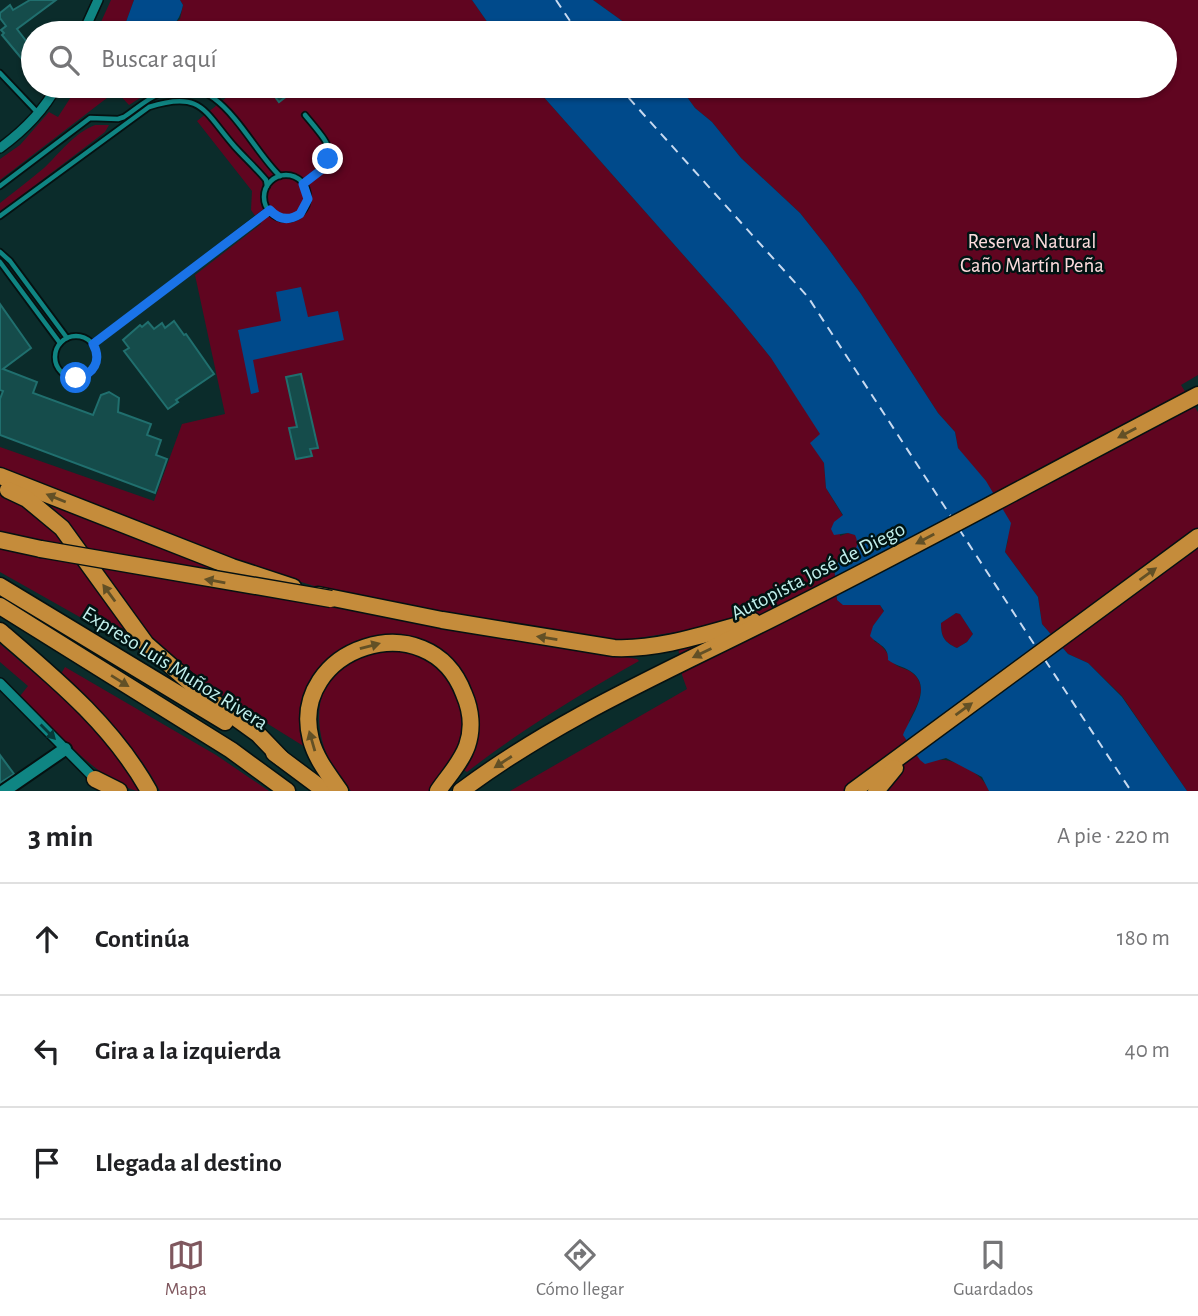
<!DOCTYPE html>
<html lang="es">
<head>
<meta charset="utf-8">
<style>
  body { margin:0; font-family:"Alegreya Sans",sans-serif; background:#f6f6f6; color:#202124 }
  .stop { position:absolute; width:21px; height:21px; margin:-16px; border:5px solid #1a73e8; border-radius:50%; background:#fff }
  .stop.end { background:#1a73e8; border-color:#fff; box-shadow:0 2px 7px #0008 }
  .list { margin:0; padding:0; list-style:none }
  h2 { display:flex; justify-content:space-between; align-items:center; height:91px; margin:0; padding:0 28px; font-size:30px }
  h2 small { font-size:23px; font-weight:400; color:#757577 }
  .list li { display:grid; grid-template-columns:46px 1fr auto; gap:21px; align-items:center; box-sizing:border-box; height:112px; padding:0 28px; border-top:2px solid #e0e0e0 }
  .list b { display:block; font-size:26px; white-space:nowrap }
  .list em { font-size:23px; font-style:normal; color:#757577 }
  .icon { flex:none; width:38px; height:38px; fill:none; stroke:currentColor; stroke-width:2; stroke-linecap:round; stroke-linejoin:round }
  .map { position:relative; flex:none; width:1198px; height:791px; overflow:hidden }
  .search { position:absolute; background:#fff; box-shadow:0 2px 5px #0004; left:21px; right:21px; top:21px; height:77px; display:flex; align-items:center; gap:18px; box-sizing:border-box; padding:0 24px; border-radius:38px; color:#757577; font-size:26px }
  .sheet { height:427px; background:#fff }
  nav { display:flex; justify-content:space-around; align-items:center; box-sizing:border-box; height:98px; border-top:2px solid #e0e0e0; background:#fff; font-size:19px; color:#757577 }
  nav a { display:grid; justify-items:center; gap:4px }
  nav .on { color:#7f575e }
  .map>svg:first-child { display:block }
</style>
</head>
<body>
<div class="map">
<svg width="1198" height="791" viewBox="0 0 1198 791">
  <rect width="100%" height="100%" fill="#0b2c2b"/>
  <g fill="#600520">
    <path d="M111 0H134L122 33H96Z"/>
    <path d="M180 0H472L495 33H163L180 19 183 5Z"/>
    <path d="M593 0H1198V375L1181 385 1198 412V791H1187L1122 696 1088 663 1068 654 1042 624 1038 597 1005 552 1008 540 958 448 955 432 938 413 861 294 827 247 800 213 741 158 712 122 695 108 679 86H1165V33H639Z"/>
    <path d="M78 86H159L129 105 116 91 0 180V159L20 145 49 112 58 117Z"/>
    <path d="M229 86H534L733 311 771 358 821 434 811 443 824 463 826 488 843 516 840 519V536L848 533 856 535C863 552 846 558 834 564L837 600 844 605H880L884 612 873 626 874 641C889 649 887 658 896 665 900 668 907 669 911 672 930 685 917 706 909 721L937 760C953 757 984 774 989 791H510L687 689 682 675 676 632 620 641 472 617 314 586 246 565 0 471V447L154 501 182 424 225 414 195 275 261 224 251 210 252 191 197 121 232 93Z"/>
    <path d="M95 125H109L105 132 0 212V203C15 191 30 180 44 168 60 153 74 133 95 125Z"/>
    <path d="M25 490 214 569 88 551Z"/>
    <path d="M0 491 28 505 68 545 0 533Z"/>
    <path d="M0 546 83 564 140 651 0 572Z"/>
    <path d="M97 567 637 659 639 661C579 695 521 730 467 772L461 768 430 791H351C325 765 311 724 324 689L311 682C302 704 301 723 305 747L175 666 158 652Z"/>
    <path d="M956 613 960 614 973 634 967 642 957 648C944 642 941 637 941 623Z"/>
    <path d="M0 644C52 689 106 730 140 791 106 789 45 720 20 696L28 686 0 662Z"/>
    <path d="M65 667 216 755 269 791H160C135 744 99 710 61 674Z"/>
  </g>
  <g fill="#004a8b" fill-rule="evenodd">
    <path d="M134 0H180L183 5C176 39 150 33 122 33Z"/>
    <path d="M472 0H593L639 33H495Z"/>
    <path d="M534 86H679L695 108 712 122 741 158 800 213 827 247 861 294 938 413 955 432 958 448 986 481 1011 523 1005 552 1038 597 1042 624 1068 654 1088 663 1122 697 1187 791H989L982 777 946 758 925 764 920 760 903 735C910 718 933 689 913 673 906 667 896 666 888 660 889 646 878 645 870 636L873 626 884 611 880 605H843L837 600 834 564C846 558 863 552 855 535L848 533 834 535 831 529 834 522 843 515 826 488 824 463 810 443 820 434 771 358 733 311ZM956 613 960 614 973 634 967 642 957 648C944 642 941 637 941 623Z"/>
    <path d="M301 287 308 317 338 311 344 340 253 360 259 392 251 394 238 330 281 321 276 292Z"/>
  </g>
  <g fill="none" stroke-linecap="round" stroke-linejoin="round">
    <g stroke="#c7daf1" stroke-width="2" stroke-dasharray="9 7" stroke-linecap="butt">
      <path d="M556 0 578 33"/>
      <path d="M618 86 808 297 952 518"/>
      <path d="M959 529 1036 647"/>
      <path d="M1045 660 1131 791"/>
    </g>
  </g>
  <g fill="#154c4b" stroke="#206f6e" stroke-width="2">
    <path d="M30 0H56L17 29 33 50 22 59 2 35 4 33 1 30 6 26 0 18V13L10 5 13 10Z"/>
    <path d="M280 86H300L279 102 272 93Z"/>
    <path d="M0 304 31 348 3 369 37 382 33 393 93 415 101 395 109 392 119 398 118 412 151 424 147 435 161 440 156 455 167 459 155 493 0 435V399L3 391 0 390Z"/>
    <path d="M174 321 184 335 186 334 214 374 176 400 178 402 168 409 124 351 129 348 123 340 140 325 142 327 148 322 154 329 162 323 165 328Z"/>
    <path d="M301 374 318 448 310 449 312 456 296 459 289 428 297 427 286 377Z"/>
    <path d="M0 755 14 774 0 783Z"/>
  </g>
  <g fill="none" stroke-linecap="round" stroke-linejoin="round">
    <defs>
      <g id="lane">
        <path d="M0 73 37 112"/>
        <circle cx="286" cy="197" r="22"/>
        <path d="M303 184C342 155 333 149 305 115"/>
        <path d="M0 186 90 118 118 119 124 117C136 109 148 98 161 93 218 66 247 145 280 176"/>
        <path d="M0 216 149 107C203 90 204 112 235 147 245 158 256 168 266 180L267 186"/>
        <path d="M0 252 10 261 67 338"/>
        <path d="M0 262 60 343"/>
        <circle cx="76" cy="357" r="21"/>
        <path d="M93 344 269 210"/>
      </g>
      <g id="street">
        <path d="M83 33 98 0"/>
        <path d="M0 148C22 132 44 110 57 86"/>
        <path d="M0 683 97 781"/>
      </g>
      <path id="secondary" d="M4 791 65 749"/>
      <g id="highway">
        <path d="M0 476 232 567 293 587"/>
        <path d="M8 490 27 499 62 528 146 644 204 695 258 734 281 758"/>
        <path d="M0 540 41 549"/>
        <path d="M0 586 225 722"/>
        <path d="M318 595 442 620 614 648C661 650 708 633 753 621"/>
        <path d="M0 606 231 750 287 791"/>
        <path d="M0 631C56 679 113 726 149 791"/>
        <path d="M274 753 325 791"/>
        <path d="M95 779 119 791"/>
        <path d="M340 791C329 775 316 759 311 740 287 648 429 600 464 694 471 710 473 729 467 746 461 763 448 776 438 791"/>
        <path d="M461 791C561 716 675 668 785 612 924 542 1060 467 1198 395"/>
        <path d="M853 791 1198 537"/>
        <path d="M876 791 895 768"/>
      </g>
    </defs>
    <use href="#lane" stroke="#051111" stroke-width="8"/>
    <use href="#street" stroke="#051111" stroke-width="12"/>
    <use href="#secondary" stroke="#051111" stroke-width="16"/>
    <use href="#highway" stroke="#051111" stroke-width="19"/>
    <use href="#lane" stroke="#0f8583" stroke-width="4.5"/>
    <use href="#street" stroke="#0f8583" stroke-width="9"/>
    <use href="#secondary" stroke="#0f8583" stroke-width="12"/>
    <use href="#highway" stroke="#c58c3b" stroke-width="16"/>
    <defs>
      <path id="highway-bridge" d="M41 549 331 599"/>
    </defs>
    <use href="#highway-bridge" stroke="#051111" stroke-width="19" stroke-linecap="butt"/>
    <use href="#highway-bridge" stroke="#c58c3b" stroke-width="16"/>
  </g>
  <defs><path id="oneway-solid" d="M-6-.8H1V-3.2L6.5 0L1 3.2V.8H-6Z" transform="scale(1.75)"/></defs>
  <g fill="#625026">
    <use href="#oneway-solid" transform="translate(1127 433) rotate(152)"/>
    <use href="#oneway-solid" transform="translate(56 498) rotate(-158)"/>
    <use href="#oneway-solid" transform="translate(925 539) rotate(152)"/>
    <use href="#oneway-solid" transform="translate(1148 574) rotate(-36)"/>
    <use href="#oneway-solid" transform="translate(215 581) rotate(-170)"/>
    <use href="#oneway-solid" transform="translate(109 593) rotate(-126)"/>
    <use href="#oneway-solid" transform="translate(547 638) rotate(-171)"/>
    <use href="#oneway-solid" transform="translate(370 646) rotate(-15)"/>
    <use href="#oneway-solid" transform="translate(702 653) rotate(154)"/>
    <use href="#oneway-solid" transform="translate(120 681) rotate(32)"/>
    <use href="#oneway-solid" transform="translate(964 709) rotate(-36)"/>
    <use href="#oneway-solid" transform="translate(312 741) rotate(-106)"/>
    <use href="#oneway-solid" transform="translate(503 762) rotate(147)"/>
  </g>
  <use fill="#053b3a" href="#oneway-solid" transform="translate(48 732) rotate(45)"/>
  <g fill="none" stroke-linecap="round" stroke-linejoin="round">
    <path stroke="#1a73e8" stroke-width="9" d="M76 378C94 375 102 360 93 344L270 210C279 220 289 221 300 214L308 199 303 184 325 167 328 159"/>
  </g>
  <g text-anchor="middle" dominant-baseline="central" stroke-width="5" stroke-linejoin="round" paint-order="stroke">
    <g font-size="21" fill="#fcdbdd" stroke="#001312">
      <text x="1032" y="241">Reserva Natural<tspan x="1032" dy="24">Caño Martín Peña</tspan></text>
    </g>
    <g font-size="21" fill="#c1efec" stroke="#001312">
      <text transform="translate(818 571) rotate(-27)">Autopista José de Diego</text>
      <text transform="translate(175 668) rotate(32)">Expreso Luis Muñoz Rivera</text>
    </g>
  </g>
</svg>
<div class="stop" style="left:76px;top:378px"></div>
<div class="stop end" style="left:328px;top:159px"></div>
<div class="search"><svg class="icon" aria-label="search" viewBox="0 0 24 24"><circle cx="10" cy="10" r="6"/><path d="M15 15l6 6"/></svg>Buscar aquí</div>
</div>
<section class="sheet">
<h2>3 min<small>A pie · 220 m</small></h2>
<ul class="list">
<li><svg class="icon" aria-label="ahead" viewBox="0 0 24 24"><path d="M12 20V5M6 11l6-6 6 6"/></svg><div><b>Continúa</b></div><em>180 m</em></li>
<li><svg class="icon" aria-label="left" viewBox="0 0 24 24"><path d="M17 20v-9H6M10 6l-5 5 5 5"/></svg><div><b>Gira a la izquierda</b></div><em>40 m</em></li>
<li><svg class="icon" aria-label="arrive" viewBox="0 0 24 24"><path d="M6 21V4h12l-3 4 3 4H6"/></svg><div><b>Llegada al destino</b></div></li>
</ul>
</section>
<nav>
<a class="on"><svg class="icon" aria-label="map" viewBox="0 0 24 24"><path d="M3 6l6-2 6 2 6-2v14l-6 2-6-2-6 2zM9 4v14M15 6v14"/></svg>Mapa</a>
<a><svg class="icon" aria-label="directions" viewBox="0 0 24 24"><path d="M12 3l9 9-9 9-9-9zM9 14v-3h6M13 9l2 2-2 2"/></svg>Cómo llegar</a>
<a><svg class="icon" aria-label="saved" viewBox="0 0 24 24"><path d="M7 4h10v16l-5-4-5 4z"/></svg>Guardados</a>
</nav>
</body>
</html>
